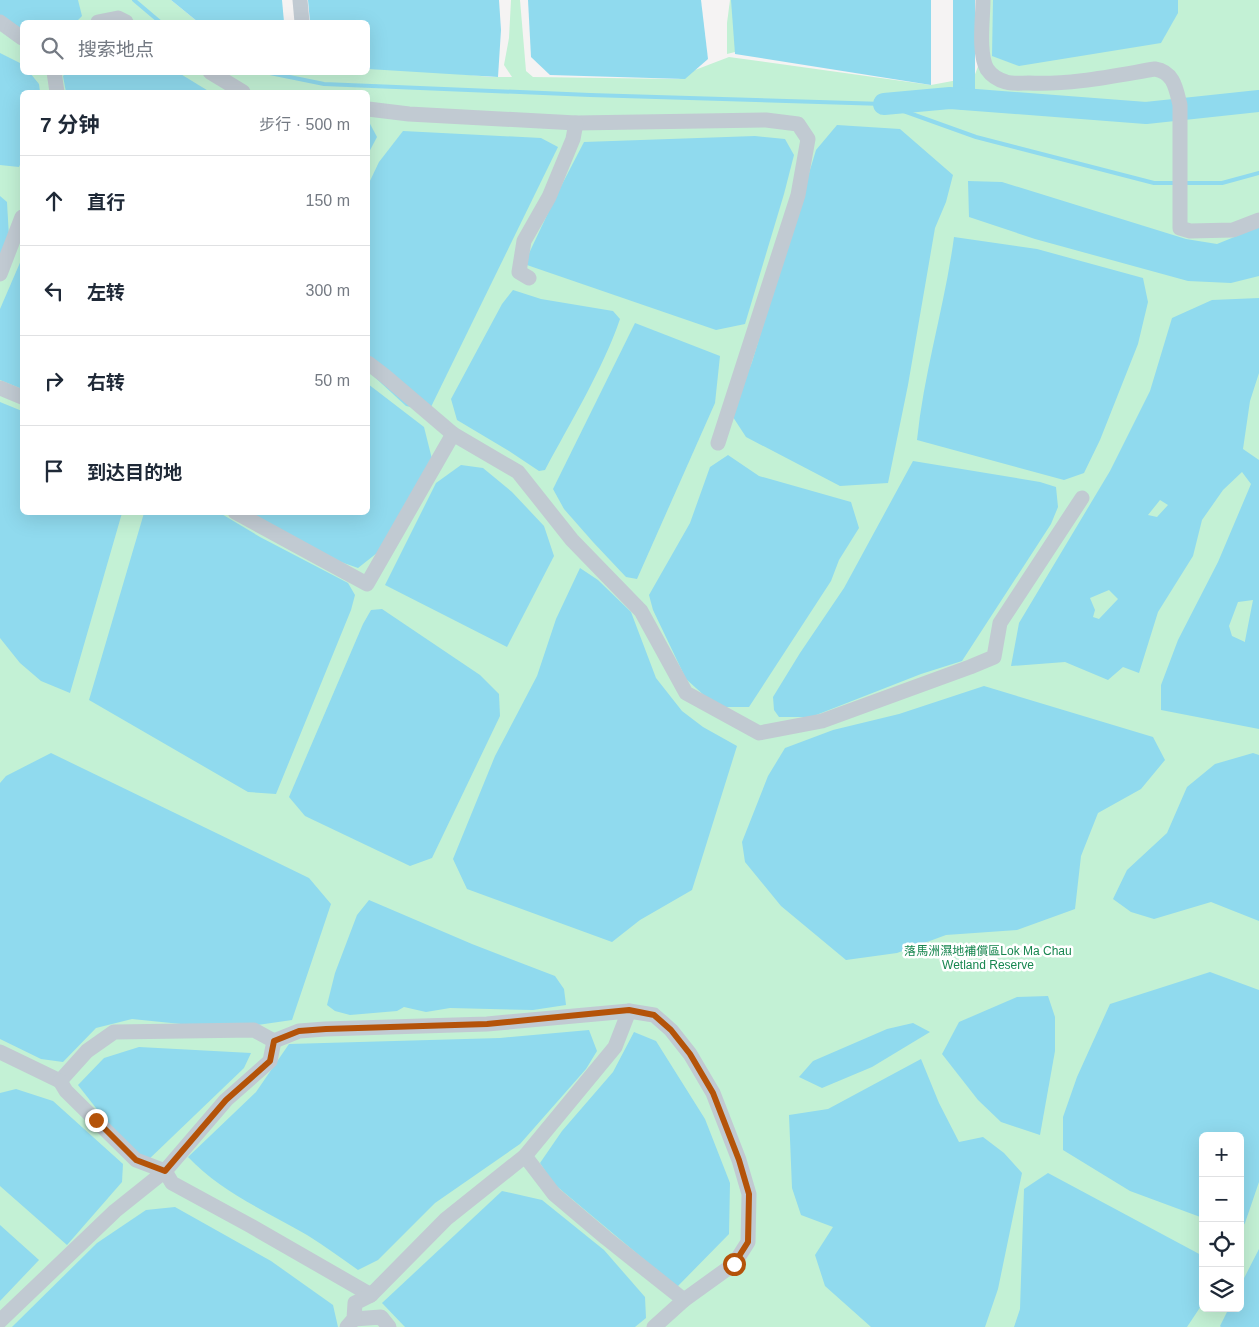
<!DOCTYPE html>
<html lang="zh">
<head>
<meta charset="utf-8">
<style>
  body { margin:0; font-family:Helvetica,"Noto Sans SC",sans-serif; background:#f2f2f3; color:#1f2937 }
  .controls { position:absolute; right:15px; bottom:15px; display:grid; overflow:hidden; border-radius:8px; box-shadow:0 5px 20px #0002 }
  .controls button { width:45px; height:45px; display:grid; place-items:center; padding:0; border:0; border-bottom:1px solid #e0e1e3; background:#fff; color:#1f2937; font:25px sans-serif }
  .stop { position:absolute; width:15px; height:15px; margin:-11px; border:4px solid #b45309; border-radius:50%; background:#fff }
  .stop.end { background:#b45309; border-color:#fff; box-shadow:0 1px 5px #0008 }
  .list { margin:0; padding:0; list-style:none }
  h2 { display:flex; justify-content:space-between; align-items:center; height:65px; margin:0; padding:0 20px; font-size:21px }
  h2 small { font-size:16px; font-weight:400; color:#747a83 }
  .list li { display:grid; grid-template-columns:32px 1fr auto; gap:15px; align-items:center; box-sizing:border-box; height:90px; padding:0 20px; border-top:1px solid #e0e1e3 }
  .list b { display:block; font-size:19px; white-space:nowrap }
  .list em { font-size:16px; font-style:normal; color:#747a83 }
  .icon { flex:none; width:28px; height:28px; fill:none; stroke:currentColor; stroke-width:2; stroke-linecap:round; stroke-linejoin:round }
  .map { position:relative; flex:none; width:1259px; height:1327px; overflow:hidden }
  .search { position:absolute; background:#fff; box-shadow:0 5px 20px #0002; left:20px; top:20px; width:350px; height:55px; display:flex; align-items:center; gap:12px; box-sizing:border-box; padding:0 18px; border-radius:8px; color:#747a83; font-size:19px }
  .panel { position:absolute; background:#fff; box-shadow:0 5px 20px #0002; left:20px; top:90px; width:350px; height:425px; border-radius:8px }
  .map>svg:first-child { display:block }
</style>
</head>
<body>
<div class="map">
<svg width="1259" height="1327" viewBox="0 0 1259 1327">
  <rect width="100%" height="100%" fill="#f5f3f3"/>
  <g fill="#c3f1d5" fill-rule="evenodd">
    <path d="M0 0H171L198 22H22V72H368V65L491 77H512L504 65 509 38 511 0H520L526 71 533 77 679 79 695 70 729 57 931 85 974 77 983 53 982 0H1259V1327H0ZM22 92H368V512H22ZM1203 1136H1240V1308H1203Z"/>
    <path d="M730 0H741L739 51 727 54V23Z"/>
  </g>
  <g fill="#90daee" fill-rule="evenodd">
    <path d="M0 0H78L82 16 76 22H22V33L0 19Z"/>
    <path d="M171 0H282L284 22H198Z"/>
    <path d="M308 0H499L501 30 498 77 368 69V22H310Z"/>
    <path d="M528 0H701L708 59 685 79 550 75 531 57Z"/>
    <path d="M731 0H931V85L735 54Z"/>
    <path d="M993 0H1178V13L1161 43 1019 66 992 56Z"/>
    <path d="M0 53 22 64V72L30 73 39 84 40 92H22V160L19 167 0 165Z"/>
    <path d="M66 73H179L210 92H66L63 76Z"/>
    <path d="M368 120 377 137 368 154Z"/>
    <path d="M837 125 900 129 953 175 946 202 935 228 908 385 888 483 840 486 746 437 731 414 752 362 816 150Z"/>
    <path d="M403 131 541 138 558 147 429 411 406 406 368 371V185L379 162Z"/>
    <path d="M755 136 785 139 794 155 784 194 745 324 716 330 524 264 556 196 584 142Z"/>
    <path d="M968 181 1002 182 1186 239 1217 244 1259 227V276L1231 283 1188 281 1035 239 969 217Z"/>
    <path d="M0 196 7 202 9 237 0 260Z"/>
    <path d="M954 237 1037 249 1143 278 1148 302 1138 344 1100 440 1084 473 1064 480 917 440C924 371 945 305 954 237Z"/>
    <path d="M22 258V389L0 380V309Z"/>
    <path d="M513 290 541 299 613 311 620 319C603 369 570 423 545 470L539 471 509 451 457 420 451 399 502 304Z"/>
    <path d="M1259 298V373L1250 401 1243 449 1259 460V729L1161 710V685L1178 640 1218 562 1251 484 1242 472 1223 490 1202 520 1193 556 1158 612 1139 673 1123 667 1108 680 1065 662 1011 666 1019 623 1110 471 1150 391 1172 318 1212 300ZM1160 500 1168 505 1157 517 1148 515ZM1109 590 1118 599 1099 619 1093 617 1095 610 1090 598ZM1253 600 1245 641V642L1232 636 1229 626 1238 602Z"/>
    <path d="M635 323 720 356 715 403 637 579 626 577 593 542 564 509 553 489Z"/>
    <path d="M368 384 424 427 432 459 377 553 358 568 341 562 251 513 368 512Z"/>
    <path d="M0 402 22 411V512L122 513 70 693 41 681 20 663 0 638Z"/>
    <path d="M728 455 759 476 851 502 859 528 839 560 831 581 749 707H717L686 679 653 610 649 595 690 523 710 467Z"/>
    <path d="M913 461 1040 482 1056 487 1058 507 1051 524 962 661 921 674 811 717H779L774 710 773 697 800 653 844 588Z"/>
    <path d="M461 465 483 468 512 492 544 526 554 556 507 647 385 585 436 483Z"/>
    <path d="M144 513H220L260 537 348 583 355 595 351 610 276 794 248 792 89 700Z"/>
    <path d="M580 568 598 580 631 612 656 678 682 711 703 727 737 746 692 890 640 920 612 942 467 889 453 859 495 756 537 676 556 619Z"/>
    <path d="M382 609 480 675 499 694 500 716 432 858 410 866 305 816 289 797 363 624 371 610Z"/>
    <path d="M984 686 1153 737 1165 760 1141 789 1098 813 1081 856 1075 909 1017 930 946 935 897 953 846 960 781 906 745 862 742 842 768 776 785 748 833 730 899 714Z"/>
    <path d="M51 753 309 878 331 904 292 1020 230 1029 132 1019 96 1028 63 1062 41 1059 0 1039V783L6 776Z"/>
    <path d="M1253 753 1259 755V921L1211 902 1154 919 1131 912 1113 899 1127 870 1167 833 1187 787 1215 764Z"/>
    <path d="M369 900 472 944 555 976 564 989 566 1005 533 1010 450 1008 426 1012 404 1007 397 1011 350 1015 335 1011 327 1005 335 973 357 915Z"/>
    <path d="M1210 972 1259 990V1182L1245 1223 1240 1231V1136H1203V1218L1130 1191 1063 1150V1117L1077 1077 1110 1004Z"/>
    <path d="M1048 996 1055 1017V1051L1040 1135 1001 1122 978 1100 942 1054 959 1022 1017 997Z"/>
    <path d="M913 1023 930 1032 872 1067 822 1088 799 1077 813 1061 887 1029Z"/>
    <path d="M589 1030 597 1051 586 1069 520 1144 435 1203 378 1260 358 1270C341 1258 325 1246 307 1235 267 1212 220 1191 188 1157L256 1092 289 1044 500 1038Z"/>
    <path d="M634 1032 656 1041 705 1119 730 1183 729 1234 677 1287 554 1184 540 1163 562 1131 613 1072Z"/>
    <path d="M139 1047 251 1053 244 1068 146 1162 110 1126 78 1085 104 1058Z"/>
    <path d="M921 1059 939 1103 959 1142 983 1137 1004 1153 1022 1173 998 1289 985 1327H871L825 1286 815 1255 833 1227 801 1215 792 1188 789 1115 828 1109Z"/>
    <path d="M16 1089 53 1101 123 1164 122 1182 67 1245 0 1186V1093Z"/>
    <path d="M1048 1173 1203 1256V1303L1187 1327H1014L1020 1309 1024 1189Z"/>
    <path d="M502 1191 542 1200 604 1250 645 1297 646 1318 635 1327H405L382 1303Z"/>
    <path d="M175 1207 271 1261 333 1305 338 1327H12L97 1243 146 1210Z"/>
    <path d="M0 1225 39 1260 0 1301Z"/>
    <path d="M1259 1249V1327H1221L1220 1326 1229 1308H1240V1286Z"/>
  </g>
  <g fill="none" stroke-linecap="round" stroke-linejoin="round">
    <g stroke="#90daee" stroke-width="4">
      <path d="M134 0 160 22"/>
      <path d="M265 72 324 84 590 95 884 104 976 137 1154 183H1177"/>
      <path d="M1184 183H1222L1259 173"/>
    </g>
    <g stroke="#90daee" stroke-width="22">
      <path d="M964 0V99"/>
      <path d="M884 104 950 98 1146 113 1259 101"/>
    </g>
    <g stroke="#c1cad2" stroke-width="15">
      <path d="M300 0 302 22"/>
      <path d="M983 0C983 18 978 53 987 69 991 75 999 80 1006 82 1012 84 1021 83 1029 83 1071 85 1113 76 1155 69 1174 72 1176 89 1180 105V228L1190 231 1233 230 1259 220"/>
      <path d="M0 22 22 38"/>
      <path d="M98 22 118 18 126 22"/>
      <path d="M54 72 57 92"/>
      <path d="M210 72 243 92"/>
      <path d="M368 109 409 114 576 123 766 120 798 124 808 139 798 195 718 443"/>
      <path d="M0 274 22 217"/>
      <path d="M529 278 519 272 524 241 549 197 573 139 576 123"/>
      <path d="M368 363 385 376 453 434"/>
      <path d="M0 388 22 397"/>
      <path d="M235 512 367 584 453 434 518 472 572 540 641 611 686 693 759 733 822 721 970 667 994 657 1000 623 1082 498"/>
      <path d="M274 1041 299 1031 325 1029 487 1024 629 1011 654 1015 671 1030 690 1054 713 1093 739 1160 749 1194 748 1242 734 1264 684 1300 606 1238 554 1194 525 1156"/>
      <path d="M0 1052 60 1081 87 1051 114 1032 254 1030 274 1041 270 1061 226 1100 165 1171 172 1183 251 1226 371 1295 446 1219 525 1156 615 1047 629 1011"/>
      <path d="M354 1319 381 1317 389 1327"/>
      <path d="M0 1321 115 1211 165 1171 136 1160 66 1091 60 1081"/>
      <path d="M347 1327 354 1319 355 1303 371 1295"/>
      <path d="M654 1327 684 1300"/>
    </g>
  </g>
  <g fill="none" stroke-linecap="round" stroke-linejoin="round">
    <path stroke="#b45309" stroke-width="6" d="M96 1120 136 1160 165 1171 226 1100 270 1061 274 1041 299 1031 326 1029 487 1024 629 1010 654 1015 671 1030 690 1054 713 1093 739 1160 749 1194 748 1242 734 1264"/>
  </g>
  <g text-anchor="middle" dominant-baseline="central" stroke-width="5" stroke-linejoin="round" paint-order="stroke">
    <g font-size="12" fill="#17864f" stroke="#fff">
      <text x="988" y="951">落馬洲濕地補償區Lok Ma Chau<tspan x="988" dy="14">Wetland Reserve</tspan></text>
    </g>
  </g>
</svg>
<div class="controls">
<button>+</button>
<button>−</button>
<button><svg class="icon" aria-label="locate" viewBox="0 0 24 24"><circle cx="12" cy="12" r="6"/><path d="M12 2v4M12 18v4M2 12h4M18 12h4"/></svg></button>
<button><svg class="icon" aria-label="layers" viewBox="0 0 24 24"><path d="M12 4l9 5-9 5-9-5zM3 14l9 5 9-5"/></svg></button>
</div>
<div class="stop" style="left:734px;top:1264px"></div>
<div class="stop end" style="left:96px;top:1120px"></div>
<div class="search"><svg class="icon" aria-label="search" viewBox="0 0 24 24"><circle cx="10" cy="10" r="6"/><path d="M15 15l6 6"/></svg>搜索地点</div>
<section class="panel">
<h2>7 分钟<small>步行 · 500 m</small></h2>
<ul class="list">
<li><svg class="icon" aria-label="ahead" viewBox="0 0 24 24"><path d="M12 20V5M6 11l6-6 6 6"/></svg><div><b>直行</b></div><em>150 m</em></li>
<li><svg class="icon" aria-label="left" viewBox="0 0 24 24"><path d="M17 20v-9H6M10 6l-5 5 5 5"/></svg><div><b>左转</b></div><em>300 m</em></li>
<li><svg class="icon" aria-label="right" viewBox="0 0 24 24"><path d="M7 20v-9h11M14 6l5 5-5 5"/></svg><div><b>右转</b></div><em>50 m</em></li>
<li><svg class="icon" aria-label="arrive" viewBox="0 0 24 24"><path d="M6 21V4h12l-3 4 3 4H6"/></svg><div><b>到达目的地</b></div></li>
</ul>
</section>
</div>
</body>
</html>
